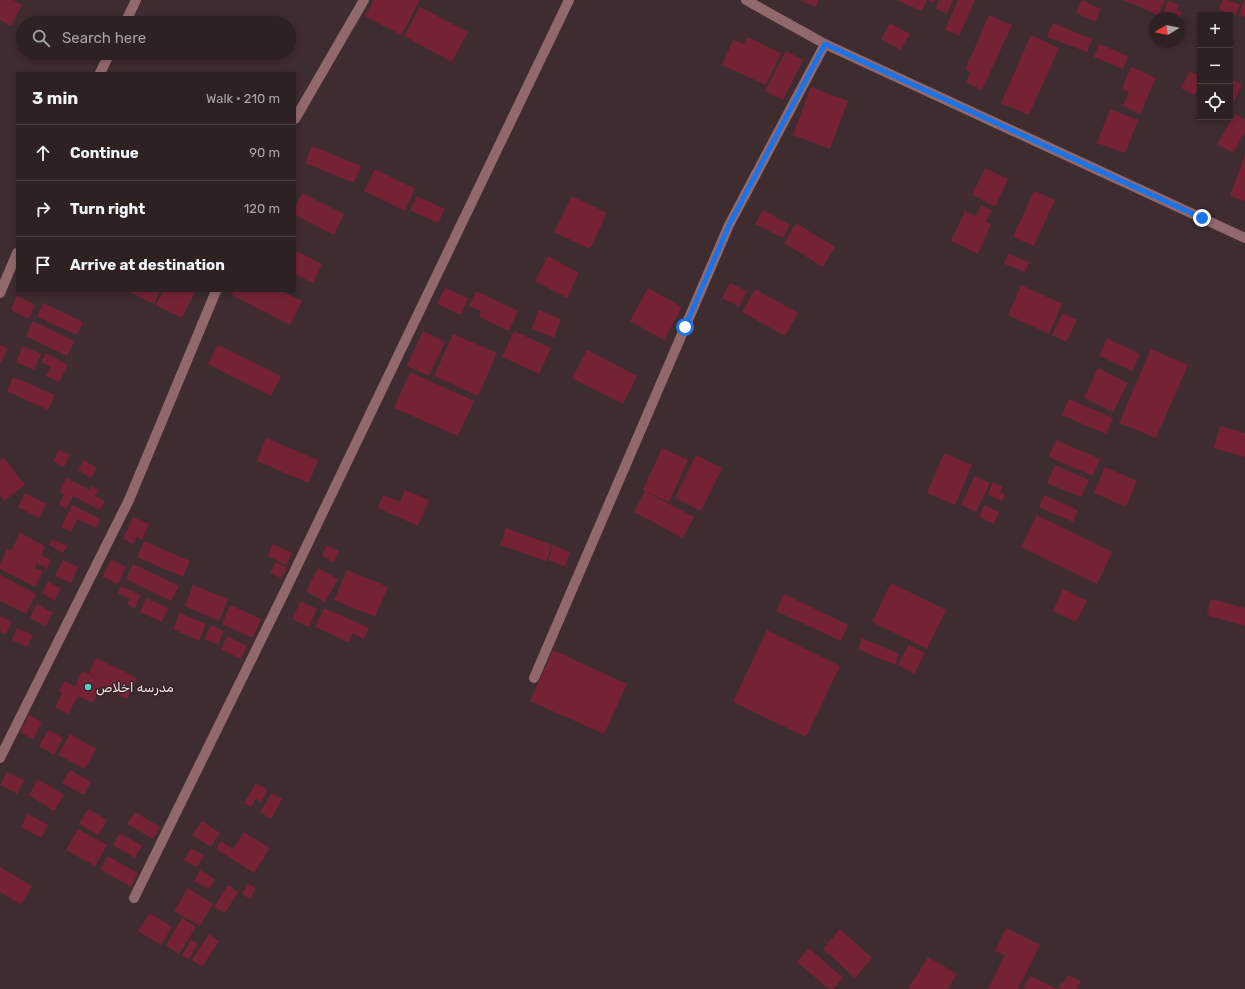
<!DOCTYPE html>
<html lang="en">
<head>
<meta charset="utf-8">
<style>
  body { margin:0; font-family:Rubik,"Noto Naskh Arabic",sans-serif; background:#3a2e2f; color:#f1f3f6 }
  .controls { position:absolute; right:12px; top:12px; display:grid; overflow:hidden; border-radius:0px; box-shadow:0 2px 6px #0003 }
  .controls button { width:36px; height:36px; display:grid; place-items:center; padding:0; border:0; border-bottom:1px solid #493e40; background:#2e2122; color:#f1f3f6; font:20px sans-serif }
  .compass { position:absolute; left:1149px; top:12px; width:36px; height:36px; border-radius:50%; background:#2e2122; box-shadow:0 2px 6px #0003; rotate:260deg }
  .stop { position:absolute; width:12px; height:12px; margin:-9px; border:3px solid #1a73e8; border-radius:50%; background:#fff }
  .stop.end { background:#1a73e8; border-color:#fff; box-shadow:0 1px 4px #0008 }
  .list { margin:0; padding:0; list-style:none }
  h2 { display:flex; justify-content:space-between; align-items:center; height:52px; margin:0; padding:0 16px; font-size:17px }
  h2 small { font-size:13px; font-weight:400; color:#a7a3a5 }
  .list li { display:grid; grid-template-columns:26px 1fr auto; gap:12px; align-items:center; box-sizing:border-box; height:56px; padding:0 16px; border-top:1px solid #493e40 }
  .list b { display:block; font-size:15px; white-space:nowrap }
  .list em { font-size:13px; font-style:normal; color:#a7a3a5 }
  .icon { flex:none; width:22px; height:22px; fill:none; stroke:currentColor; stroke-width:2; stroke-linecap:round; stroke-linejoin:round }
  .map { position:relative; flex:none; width:1245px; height:989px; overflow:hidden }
  .search { position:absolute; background:#2e2122; box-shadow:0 2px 6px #0003; left:16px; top:16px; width:280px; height:44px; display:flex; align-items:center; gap:10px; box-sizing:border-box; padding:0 14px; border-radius:22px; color:#a7a3a5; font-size:15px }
  .panel { position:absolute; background:#2e2122; box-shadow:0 2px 6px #0003; left:16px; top:72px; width:280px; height:220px; border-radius:0px }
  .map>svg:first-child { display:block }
</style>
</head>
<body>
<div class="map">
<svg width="1245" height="989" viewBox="0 0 1245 989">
  <rect width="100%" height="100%" fill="#3e2c2e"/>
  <g fill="#752334">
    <path d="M0 0H13L22 5 11 26 0 20Z"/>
    <path d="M374 0H420L401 35 365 16Z"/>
    <path d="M799 0H819L816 7Z"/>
    <path d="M896 0H935L933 3 927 0 922 11Z"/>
    <path d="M939 0H953L947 14 936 9Z"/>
    <path d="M958 0H975L959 36 945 30Z"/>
    <path d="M1082 0 1101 9 1095 22 1076 13Z"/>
    <path d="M1123 0H1165L1158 15Z"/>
    <path d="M1223 0H1228L1240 5 1235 16 1219 9Z"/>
    <path d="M1244 0H1245V17L1239 15Z"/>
    <path d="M1168 1 1179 5 1177 10 1182 12 1180 18H1171L1163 15Z"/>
    <path d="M420 7 468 32 452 62 404 36Z"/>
    <path d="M989 15 1012 25 982 90 966 82 971 72 965 70Z"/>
    <path d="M890 23 910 34 901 50 881 39Z"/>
    <path d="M1053 23 1092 39 1087 52 1047 37Z"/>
    <path d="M1031 35 1059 48 1029 115 1001 103Z"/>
    <path d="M747 37 781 53 766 85 722 65 733 40 744 44Z"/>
    <path d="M1099 44 1128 56 1123 69 1094 57Z"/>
    <path d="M786 51 803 60 783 100 765 91Z"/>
    <path d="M1131 67 1156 78 1140 114 1123 106 1129 92 1122 89Z"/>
    <path d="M1190 71 1200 76V84L1194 95 1181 88Z"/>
    <path d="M1230 79 1242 84 1231 108 1230 107Z"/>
    <path d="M811 87 848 101 830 149 793 135Z"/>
    <path d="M1110 109 1138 120 1125 153 1097 143Z"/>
    <path d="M1235 114 1245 120V132L1233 153 1217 144Z"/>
    <path d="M312 146 361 166 354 183 305 163Z"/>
    <path d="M1245 154V201L1230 196Z"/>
    <path d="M985 168 1008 179 995 207 972 195Z"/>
    <path d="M375 169 415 189 405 211 364 191Z"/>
    <path d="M1034 191 1055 200 1034 246 1013 237Z"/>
    <path d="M302 193 344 214 334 235 295 215V208Z"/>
    <path d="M417 196 445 209 438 223 410 210Z"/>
    <path d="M572 196 607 213 590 249 554 232Z"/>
    <path d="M981 205 992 210 986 222 991 224 978 254 951 241 965 211 976 216Z"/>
    <path d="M763 210 790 225 783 238 755 224Z"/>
    <path d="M796 223 835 247 823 267 784 243Z"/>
    <path d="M295 250 322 264 313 283 295 274Z"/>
    <path d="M1008 254 1029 262 1025 272 1004 264Z"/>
    <path d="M548 256 579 273 567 298 535 281Z"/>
    <path d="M730 283 747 291 739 307 722 298Z"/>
    <path d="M1021 285 1062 304 1049 334 1008 315Z"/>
    <path d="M445 288 468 298 461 315 437 304Z"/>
    <path d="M648 288 682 307 664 340 630 321Z"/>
    <path d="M755 289 798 313 785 336 742 312Z"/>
    <path d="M128 291H160L154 304Z"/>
    <path d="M163 291H195L182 318 156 305Z"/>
    <path d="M233 291H282L302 301 290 325 232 295Z"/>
    <path d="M476 291 518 311 509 331 479 317 481 311 469 306Z"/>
    <path d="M17 296 35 305 29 319 11 310Z"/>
    <path d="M43 303 83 322 77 335 37 317Z"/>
    <path d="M538 310 561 319 554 338 532 329Z"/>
    <path d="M1063 313 1077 320 1066 342 1052 335Z"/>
    <path d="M33 321 74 341 67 356 26 336Z"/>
    <path d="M423 331 445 342 429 376 407 366Z"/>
    <path d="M514 331 551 348 539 374 502 357Z"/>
    <path d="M453 334 497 353 478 396 434 376Z"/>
    <path d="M1107 338 1140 354 1132 371 1099 356Z"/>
    <path d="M0 345 8 349 1 362H0Z"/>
    <path d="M218 345 281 376 271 396 208 364Z"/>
    <path d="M23 346 41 354 34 370 16 362Z"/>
    <path d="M1151 349 1188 365 1156 438 1119 423Z"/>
    <path d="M587 350 637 376 623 404 572 378Z"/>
    <path d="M46 353 68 365 59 382 46 376 51 367 41 362Z"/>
    <path d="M1098 368 1128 383 1113 412 1084 398Z"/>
    <path d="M410 372 474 401 458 436 394 408Z"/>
    <path d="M13 377 55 395 48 410 7 391Z"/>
    <path d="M1069 399 1113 418 1106 434 1062 415Z"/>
    <path d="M1220 426 1245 433V457L1214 448Z"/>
    <path d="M266 438 318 460 309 483 257 461Z"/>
    <path d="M1056 440 1100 459 1093 476 1049 457Z"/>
    <path d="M662 448 688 460 669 502 643 490Z"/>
    <path d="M59 450 70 455 64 467 53 461Z"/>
    <path d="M944 453 972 465 955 505 927 493Z"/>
    <path d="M696 455 722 468 701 511 675 498Z"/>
    <path d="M4 458 25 485 4 501 0 496V461Z"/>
    <path d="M84 460 97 468 91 478 78 470Z"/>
    <path d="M1055 465 1089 480 1081 497 1047 483Z"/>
    <path d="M1105 467 1137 481 1126 507 1094 493Z"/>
    <path d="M975 476 990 483 976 512 961 505Z"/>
    <path d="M66 478 90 490 92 486 98 490 95 496 105 501 100 510 73 496 66 509 59 505 64 494 60 492Z"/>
    <path d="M993 482 1002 487 1000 492 1005 494 1002 501 988 495Z"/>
    <path d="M405 490 429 500 418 526 378 508 383 495 400 502Z"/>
    <path d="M645 491 694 517 683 538 634 512Z"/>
    <path d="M25 493 46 504 39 518 18 507Z"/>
    <path d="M1044 495 1078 510 1073 522 1039 507Z"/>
    <path d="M72 505 100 519 96 528 78 519 71 532 61 527Z"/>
    <path d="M984 505 999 512 994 524 979 517Z"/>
    <path d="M1037 515 1112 552 1097 584 1021 547Z"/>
    <path d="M133 517 149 524 142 540 136 537 133 544 123 539Z"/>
    <path d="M506 528 552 545 546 561 500 545Z"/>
    <path d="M20 533 45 546 41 555 51 560 47 569 37 563 35 568 43 571 35 587 0 569V564L7 549 11 551Z"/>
    <path d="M53 539 67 546 63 553 49 545Z"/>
    <path d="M144 541 190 561 183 577 137 557Z"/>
    <path d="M273 544 292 553 286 565 268 556Z"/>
    <path d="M327 545 339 551 334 562 322 556Z"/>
    <path d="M553 545 570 552 565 566 548 560Z"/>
    <path d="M111 559 126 567 118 584 103 577Z"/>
    <path d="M63 560 78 567 71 583 55 576Z"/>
    <path d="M276 562 287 568 281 578 270 573Z"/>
    <path d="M133 564 179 586 171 601 126 579Z"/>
    <path d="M318 568 338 579 325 602 306 591Z"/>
    <path d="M347 570 388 587 375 617 334 600Z"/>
    <path d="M0 575 36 594 26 614 0 601Z"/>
    <path d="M48 581 61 589 55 601 42 593Z"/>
    <path d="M891 583 946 610 927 649 872 622Z"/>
    <path d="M193 585 228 599 219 621 185 606Z"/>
    <path d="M121 586 141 595 135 608 127 604 130 599 118 593Z"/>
    <path d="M1063 589 1087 601 1076 622 1053 611Z"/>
    <path d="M784 594 848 625 841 641 776 611Z"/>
    <path d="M146 598 168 608 162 622 140 612Z"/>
    <path d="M1211 599 1245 608V626L1207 615Z"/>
    <path d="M301 601 317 609 309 627 292 619Z"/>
    <path d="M37 604 53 613 46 626 30 618Z"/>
    <path d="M230 605 261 619 253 638 222 624Z"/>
    <path d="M324 608 369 628 364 639 352 633 348 642 315 627Z"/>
    <path d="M180 613 206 624 199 641 173 629Z"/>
    <path d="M0 616 12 622 6 634 0 631Z"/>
    <path d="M211 625 224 631 218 645 204 639Z"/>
    <path d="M17 628 33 635 27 647 12 640Z"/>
    <path d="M767 630 840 666 806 737 733 702Z"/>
    <path d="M227 636 247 646 241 659 221 649Z"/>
    <path d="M862 638 899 654 895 665 858 649Z"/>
    <path d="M909 645 925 653 914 674 898 665Z"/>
    <path d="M553 650 627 684 604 734 530 701Z"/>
    <path d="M96 658 137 678 127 699 101 686 93 703 78 696 68 714 55 707 62 693 59 691 64 681 75 687 82 671 102 680 89 673Z"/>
    <path d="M29 715 42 722 33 739 20 732Z"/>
    <path d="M48 730 63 738 54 755 39 746Z"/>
    <path d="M70 734 96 749 85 769 58 755Z"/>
    <path d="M70 770 91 782 84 795 62 783Z"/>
    <path d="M7 772 24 780 17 794 0 785Z"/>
    <path d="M38 779 64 795 54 811 29 795Z"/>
    <path d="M256 783 268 790 261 802 256 799 251 807 244 803Z"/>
    <path d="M272 793 282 799 271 819 260 812Z"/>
    <path d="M88 809 107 820 98 835 79 824Z"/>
    <path d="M135 812 160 827 153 839 127 824Z"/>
    <path d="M28 814 48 825 41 838 21 827Z"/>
    <path d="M202 821 220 833 211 847 192 835Z"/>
    <path d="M78 829 107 845 95 866 66 850Z"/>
    <path d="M244 832 270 848 254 873 216 849 221 841 233 849Z"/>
    <path d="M120 833 142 846 135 858 113 845Z"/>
    <path d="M191 848 204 856 197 867 184 860Z"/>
    <path d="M108 856 138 873 131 887 100 869Z"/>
    <path d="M0 867 32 886 21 905 0 892Z"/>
    <path d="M200 870 215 879 209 889 194 881Z"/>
    <path d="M248 883 256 889 250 899 242 894Z"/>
    <path d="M228 885 238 892 225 913 214 907Z"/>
    <path d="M188 888 213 904 200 926 174 911Z"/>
    <path d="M150 913 172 927 161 945 138 931Z"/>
    <path d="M182 918 196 927 179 954 166 945Z"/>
    <path d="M1006 928 1040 945 1018 989H988L1005 955 995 951Z"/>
    <path d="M840 929 872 958 855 978 823 949Z"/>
    <path d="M209 934 219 941 202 967 192 960Z"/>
    <path d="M191 940 198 944 189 959 182 955Z"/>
    <path d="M809 948 843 978 833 989H829L797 962Z"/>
    <path d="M928 957 957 974 948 989H908Z"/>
    <path d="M1068 975 1081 981 1077 989H1058L1062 982 1064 983Z"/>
    <path d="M1030 976 1057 989H1023Z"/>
  </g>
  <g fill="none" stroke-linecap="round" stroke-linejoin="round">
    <g stroke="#91696d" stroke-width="10">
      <path d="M746 0 825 44 1245 238"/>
      <path d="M125 23 136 0"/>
      <path d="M100 73 110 53"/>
      <path d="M295 119 364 0"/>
      <path d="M0 293 17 253"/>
      <path d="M534 678 729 225 825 44"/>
      <path d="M0 758 129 500 216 291"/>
      <path d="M134 898 285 591 569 0"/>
    </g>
  </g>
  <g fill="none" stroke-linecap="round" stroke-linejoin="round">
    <path stroke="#1a73e8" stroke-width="5" d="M685 327 729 225 825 44 1202 218"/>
  </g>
  <circle fill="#53cdc9" stroke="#342224" stroke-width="1.5" cx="88" cy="687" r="4"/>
  <g text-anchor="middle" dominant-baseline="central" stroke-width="3" stroke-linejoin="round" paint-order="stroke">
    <g font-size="13" fill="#f1e5e6" stroke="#342224" text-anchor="start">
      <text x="96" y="687">مدرسه اخلاص</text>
    </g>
  </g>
</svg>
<div class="controls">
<button>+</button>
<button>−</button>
<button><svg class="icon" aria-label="locate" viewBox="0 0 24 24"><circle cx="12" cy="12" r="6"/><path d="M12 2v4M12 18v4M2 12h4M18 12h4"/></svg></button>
</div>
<svg class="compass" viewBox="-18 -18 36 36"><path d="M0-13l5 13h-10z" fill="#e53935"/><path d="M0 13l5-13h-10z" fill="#a7a3a5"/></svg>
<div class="stop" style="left:685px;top:327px"></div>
<div class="stop end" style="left:1202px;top:218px"></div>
<div class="search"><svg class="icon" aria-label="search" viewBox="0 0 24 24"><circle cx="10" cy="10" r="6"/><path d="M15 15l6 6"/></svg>Search here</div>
<section class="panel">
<h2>3 min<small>Walk · 210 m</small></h2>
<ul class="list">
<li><svg class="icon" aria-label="ahead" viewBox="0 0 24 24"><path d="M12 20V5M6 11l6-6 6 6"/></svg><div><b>Continue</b></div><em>90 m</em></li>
<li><svg class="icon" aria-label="right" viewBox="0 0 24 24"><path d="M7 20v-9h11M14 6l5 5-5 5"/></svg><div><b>Turn right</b></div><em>120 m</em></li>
<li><svg class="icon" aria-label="arrive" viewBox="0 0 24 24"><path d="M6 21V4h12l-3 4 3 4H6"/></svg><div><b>Arrive at destination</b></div></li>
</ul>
</section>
</div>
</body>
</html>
